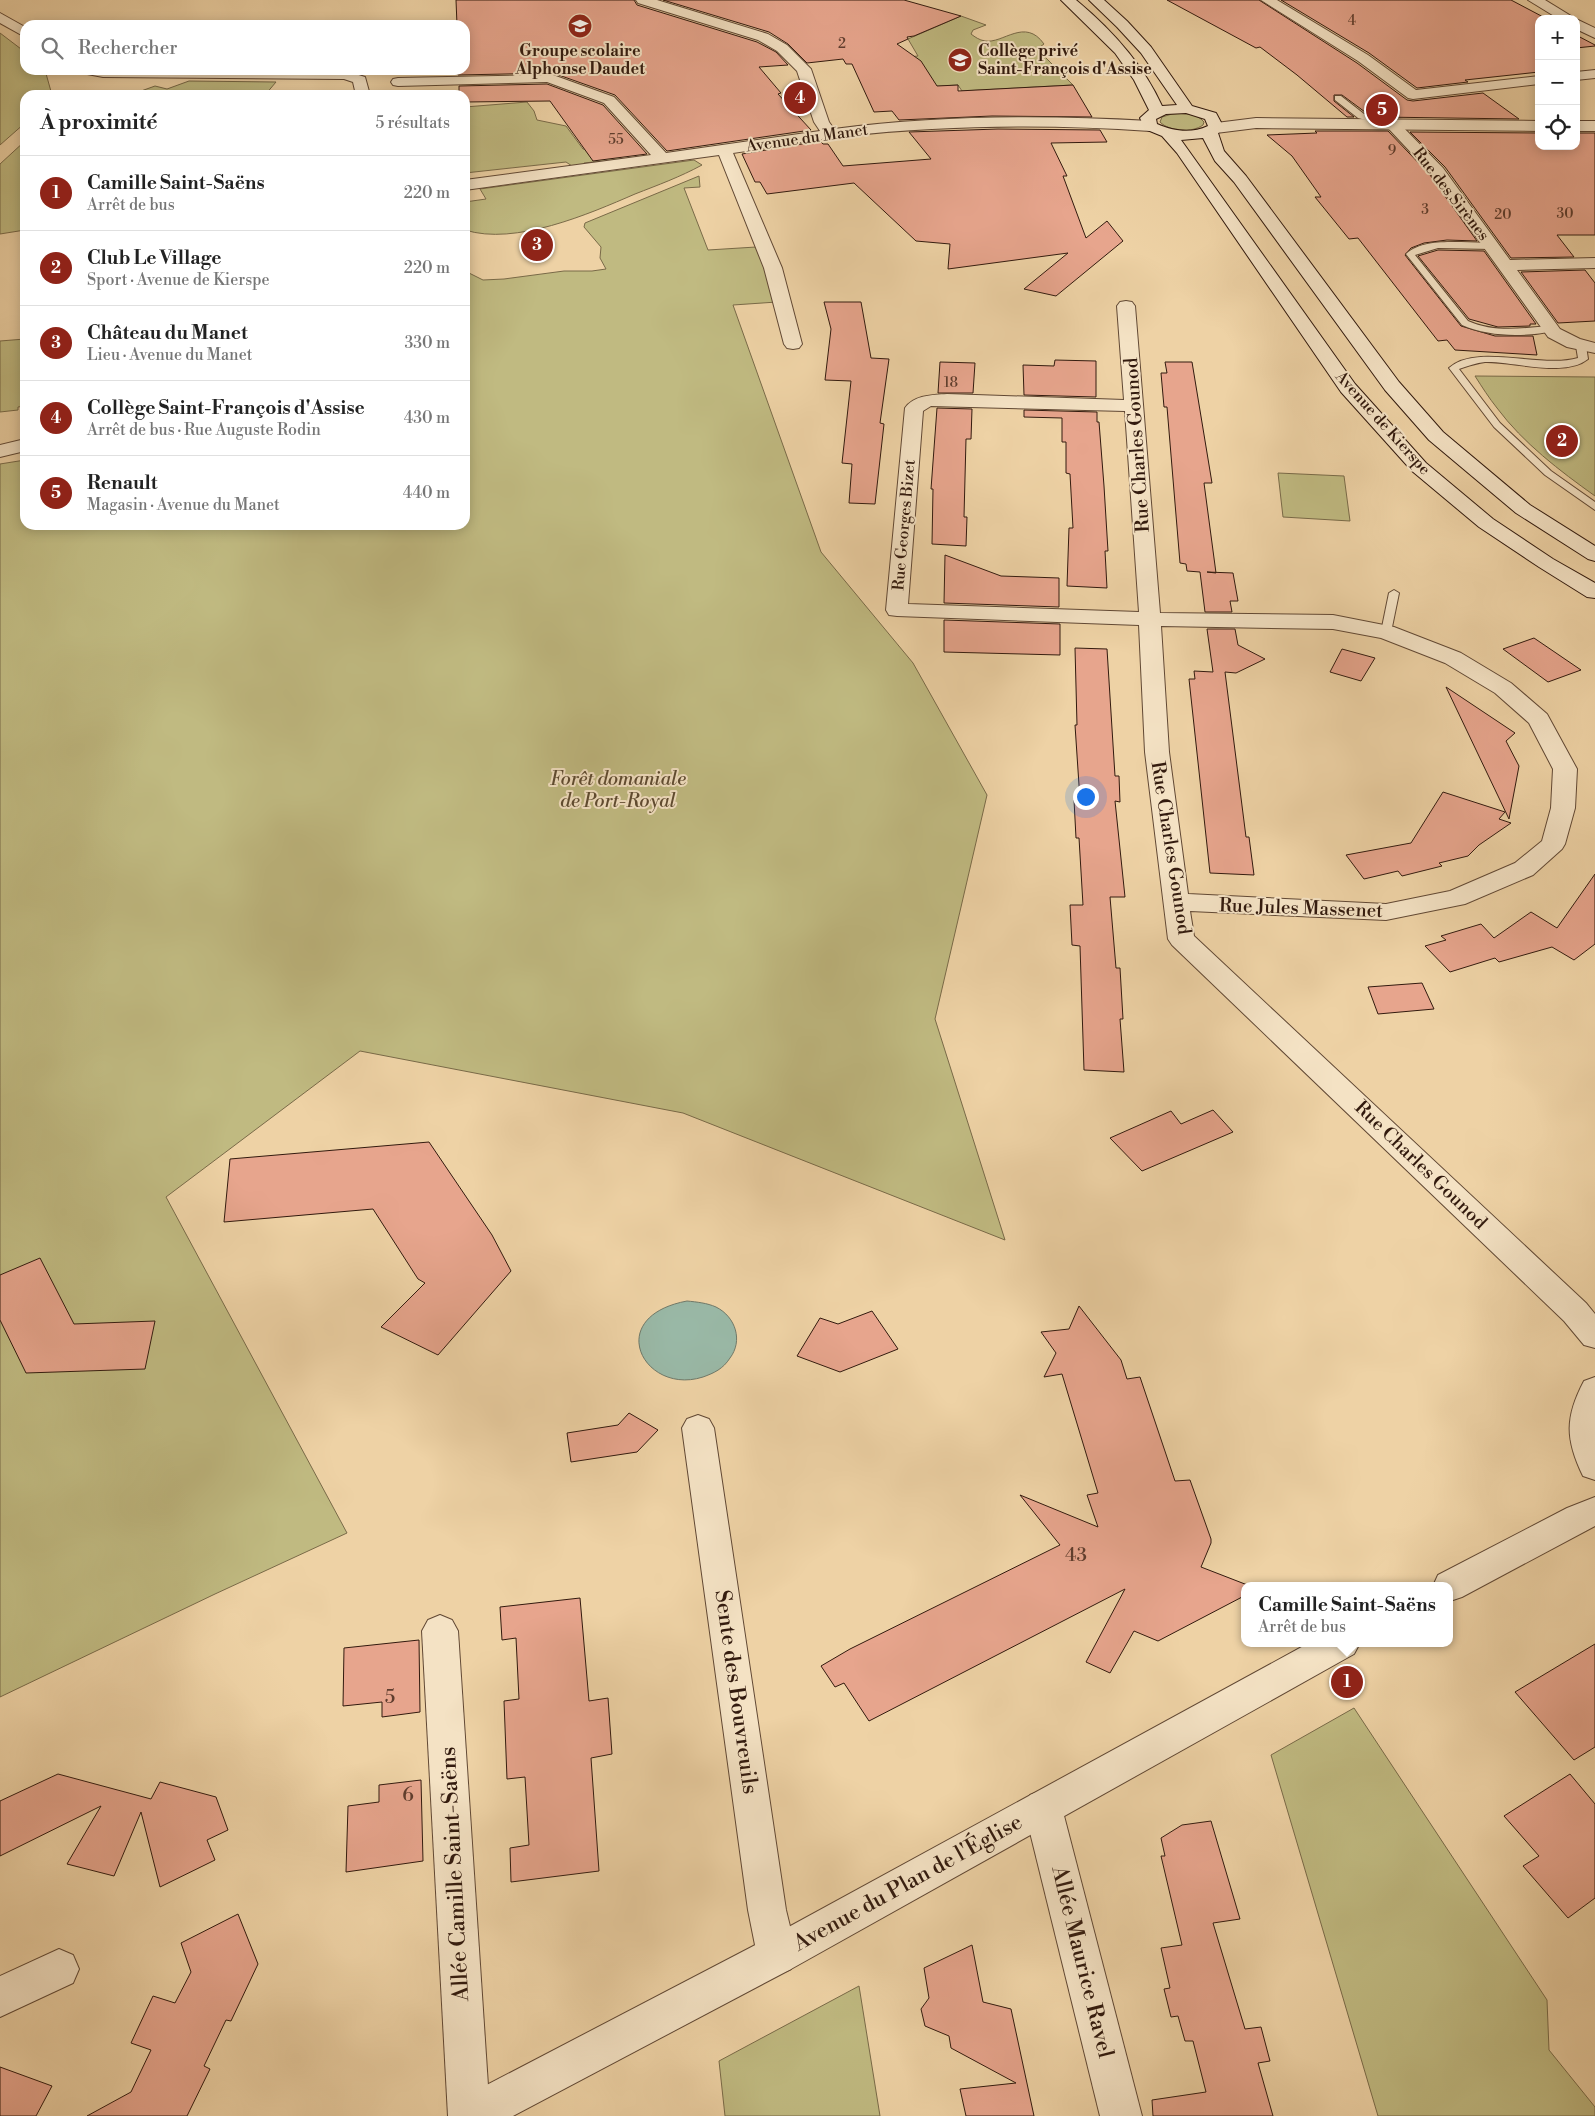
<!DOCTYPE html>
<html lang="fr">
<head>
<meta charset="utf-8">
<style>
  body { margin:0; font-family:"Libre Bodoni",serif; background:#f2f2f2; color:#222 }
  .controls { position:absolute; right:15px; top:15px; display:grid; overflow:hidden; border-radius:10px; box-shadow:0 2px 12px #0003 }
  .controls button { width:45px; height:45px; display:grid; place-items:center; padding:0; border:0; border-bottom:1px solid #e0e0e0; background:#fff; color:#222; font:25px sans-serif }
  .you { position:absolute; left:1085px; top:796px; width:18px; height:18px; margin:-12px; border:4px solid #fff; border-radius:50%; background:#1a73e8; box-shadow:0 0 0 8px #1a73e833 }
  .badge { display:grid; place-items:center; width:32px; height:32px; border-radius:50%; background:#8f2418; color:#fff; font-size:16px; font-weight:700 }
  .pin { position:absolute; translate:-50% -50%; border:2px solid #fff; box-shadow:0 1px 5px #0006 }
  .popup { position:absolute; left:1241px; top:1582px; width:212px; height:65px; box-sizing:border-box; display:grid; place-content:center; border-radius:10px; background:#fff; filter:drop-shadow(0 1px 4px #0005); font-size:16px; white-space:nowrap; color:#767676 }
  .popup b { font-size:19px; color:#222 }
  .popup::after { content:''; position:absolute; left:50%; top:100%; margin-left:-10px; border:10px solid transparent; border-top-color:#fff }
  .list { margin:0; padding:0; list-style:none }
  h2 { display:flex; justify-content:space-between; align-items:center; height:65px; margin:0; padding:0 20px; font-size:21px }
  h2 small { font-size:16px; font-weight:400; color:#767676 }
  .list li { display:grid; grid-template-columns:32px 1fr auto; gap:15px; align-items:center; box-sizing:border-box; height:75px; padding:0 20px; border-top:1px solid #e0e0e0 }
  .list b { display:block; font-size:19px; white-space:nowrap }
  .list p { margin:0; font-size:16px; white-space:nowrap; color:#767676 }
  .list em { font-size:16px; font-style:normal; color:#767676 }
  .icon { flex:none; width:28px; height:28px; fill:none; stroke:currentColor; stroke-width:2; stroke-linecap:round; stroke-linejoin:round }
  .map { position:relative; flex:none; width:1595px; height:2116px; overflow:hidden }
  .search { position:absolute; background:#fff; box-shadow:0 2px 12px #0003; left:20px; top:20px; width:450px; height:55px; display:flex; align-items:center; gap:12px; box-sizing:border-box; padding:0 18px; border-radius:15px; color:#767676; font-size:19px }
  .panel { position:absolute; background:#fff; box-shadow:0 2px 12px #0003; left:20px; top:90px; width:450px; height:440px; border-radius:15px }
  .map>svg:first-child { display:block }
</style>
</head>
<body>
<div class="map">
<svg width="1595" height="2116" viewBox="0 0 1595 2116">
  <rect width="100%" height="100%" fill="#eed2a5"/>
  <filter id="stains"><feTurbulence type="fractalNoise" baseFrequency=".004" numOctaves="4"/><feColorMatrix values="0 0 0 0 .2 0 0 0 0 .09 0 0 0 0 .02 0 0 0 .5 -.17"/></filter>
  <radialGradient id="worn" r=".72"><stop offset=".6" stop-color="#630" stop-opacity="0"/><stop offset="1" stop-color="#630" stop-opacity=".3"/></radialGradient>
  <g fill="#c0ba81" stroke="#796a48">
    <path d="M961 16 986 25 973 30 971 34C975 37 979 40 985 41 1003 44 1025 17 1044 44L1037 49 1073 85 962 91 958 85 923 87 908 57 918 56 908 39Z"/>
    <path d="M0 33 25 52V70H45L52 95H25V123L0 145Z"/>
    <path d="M189 81 276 82 265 95H130L155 86 167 89Z"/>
    <path d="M527 102 534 111 537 120 566 126 583 149 613 151 623 160C610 162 596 161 584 163L585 165 572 166 566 162 465 173V107Z"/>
    <path d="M1172 114C1183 113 1197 113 1204 122L1203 125C1192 133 1170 132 1160 122L1162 117Z"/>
    <path d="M25 141V230L0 234V164Z"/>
    <path d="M694 160 702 165C680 177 658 185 635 194 589 214 515 246 465 230V202L486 199 480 189Z"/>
    <path d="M699 176 700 187 684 188 708 250 756 247 777 302 733 305 821 552 913 663 987 795 935 1019 1005 1240 683 1113 360 1051 166 1197 347 1533 215 1594 0 1697V464L25 460V525H465V271L483 280 504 279 564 271H592L606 269 600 258 601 247 584 227 585 223Z"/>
    <path d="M25 339V406L18 407V410L0 412V341Z"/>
    <path d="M1475 376 1595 377V496C1560 471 1523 443 1497 408 1489 398 1482 387 1475 376Z"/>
    <path d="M1278 473 1344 476 1350 521 1283 517Z"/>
    <path d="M1354 1708 1547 2000 1549 2050 1595 2107V2116H1378L1271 1755Z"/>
    <path d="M859 1986 880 2116H725L719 2061Z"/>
  </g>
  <path fill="#99b8a6" stroke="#707969" d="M687 1301C697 1302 707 1303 716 1307 736 1317 743 1341 730 1358 723 1369 714 1373 703 1377 644 1396 602 1317 687 1301Z"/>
  <g fill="#e7a58d" stroke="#321a0e">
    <path d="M456 0H634L637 5 757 42 776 52 788 65 759 67 781 93 778 94 811 130 667 151 615 95 553 73 458 75V70H465V25H457Z"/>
    <path d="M663 0H904L961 16 914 36 907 37 908 39 897 44 921 61 937 86 958 85V91L1073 85 1092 117 992 116 899 120 892 111 874 112 852 64H846L843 59 807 63 788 44 769 32Z"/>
    <path d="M1167 0H1259L1357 63 1407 100 1413 101 1483 93 1519 119 1380 117 1365 112 1342 95H1334V101L1354 117H1347L1297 75 1260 47 1256 48Z"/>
    <path d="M1281 0H1511L1547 19H1539V72L1465 80 1468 82 1417 88 1369 53Z"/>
    <path d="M1576 35 1595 45V46L1576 48Z"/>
    <path d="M547 84 603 105 647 154 593 161 550 101 465 102V95H459V86Z"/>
    <path d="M998 129 1100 130 1107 142 1051 143 1067 176H1063L1086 238 1107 221 1123 241 1056 296 1024 289 1068 253 948 269 950 244 916 241 854 183 767 194 760 182H755L742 154 820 141 823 144H828L843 166 931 159 909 132Z"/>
    <path d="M1315 131H1388L1430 175 1477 241 1447 240 1424 243 1411 248 1405 255 1461 326 1495 336H1533L1537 355 1455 350 1447 340 1438 341 1358 238 1349 239 1315 197H1321L1292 156 1267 135 1317 133Z"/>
    <path d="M1410 132 1539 133V146H1576V133H1595V235H1557L1574 257 1511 258 1445 167Z"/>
    <path d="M1438 250 1484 251 1536 324H1530V326L1498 327 1469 319 1418 256Z"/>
    <path d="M1585 270 1595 283V321L1558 323 1521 272Z"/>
    <path d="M824 302H861L871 358 889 359 880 423 884 424 875 504 849 503 852 464 842 463 851 381 825 380 831 329Z"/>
    <path d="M1055 360 1096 361V397L1024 395 1023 365 1054 366Z"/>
    <path d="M940 362 975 363 973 393H938Z"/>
    <path d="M1165 362H1192L1212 483H1204L1216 573 1207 572 1233 573 1238 601H1230L1232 612H1205L1200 572 1187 571 1186 564 1180 563 1167 407H1164L1161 373H1167Z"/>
    <path d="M937 408 972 409 971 439H966L964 517H967L966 546 932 544 933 489H931Z"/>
    <path d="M1024 410 1097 412V422H1099L1104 486 1108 551H1105L1107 588 1067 586 1069 528H1073L1070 474 1066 473V442H1062V418L1024 417Z"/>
    <path d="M945 555 1001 576 1059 578V607L944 603Z"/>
    <path d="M944 620 1060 624V655L944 652Z"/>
    <path d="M1207 629H1235L1238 645 1265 659 1236 673 1225 672 1246 837H1249L1254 875 1210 873 1189 679H1195L1194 671 1213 672Z"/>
    <path d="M1534 638 1581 670 1548 682 1503 649Z"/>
    <path d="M1075 648 1107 649 1115 776H1119L1120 802 1115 801 1125 897H1110L1116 968H1120L1123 1019H1120L1124 1072 1084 1070 1080 946 1072 945 1070 905H1083L1079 838H1076L1074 800H1080L1075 725H1077Z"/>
    <path d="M1342 649 1375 658 1361 681 1330 672Z"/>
    <path d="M1446 687 1515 733 1506 741 1519 766 1509 819Z"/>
    <path d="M1443 792 1505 812 1499 819 1511 823 1479 845 1468 856 1439 863 1442 866 1402 876 1398 871 1364 879 1346 855 1411 843Z"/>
    <path d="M1595 874V944L1574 960 1552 947 1499 962 1495 958 1450 972 1425 946 1446 940 1441 936 1481 924 1494 938 1531 912 1557 928Z"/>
    <path d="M1422 983 1434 1009 1378 1014 1368 987Z"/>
    <path d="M1213 1110 1233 1132 1142 1171 1110 1138 1171 1111 1181 1124Z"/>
    <path d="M429 1142 492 1235 511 1271 438 1355 381 1327 425 1283 418 1279 373 1209 224 1222 230 1159Z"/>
    <path d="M40 1258 74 1324 155 1321 145 1369 26 1373 0 1320V1275Z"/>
    <path d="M1079 1306 1121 1360 1127 1379 1140 1377 1175 1481 1190 1480 1211 1539V1543L1201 1567 1250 1586H1244V1596L1158 1641 1134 1631 1110 1673 1086 1662 1125 1589 869 1721 844 1683 835 1687 821 1666 850 1649 1060 1545 1020 1495 1098 1527 1087 1495 1098 1493 1062 1374 1044 1377 1056 1353 1041 1332 1069 1329Z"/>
    <path d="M872 1311 898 1349 840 1372 797 1356 820 1318 838 1324Z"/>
    <path d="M629 1413 658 1430 637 1452 571 1462 567 1433 618 1425Z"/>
    <path d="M580 1598 589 1701 608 1698 612 1754 591 1758 599 1871 511 1882 510 1848 529 1845 525 1777 507 1779 504 1701 519 1699 516 1638 502 1640 500 1607Z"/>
    <path d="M419 1640 420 1712 382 1717V1702L343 1706 344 1648Z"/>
    <path d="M1595 1644V1747L1574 1760 1515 1692Z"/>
    <path d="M58 1774 151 1799 160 1782 216 1797 228 1830 207 1840 215 1860 160 1887 141 1812 114 1876 67 1864 101 1806 0 1856V1801Z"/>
    <path d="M1570 1774 1595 1804V1898L1568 1918 1523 1866 1539 1856 1504 1816Z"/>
    <path d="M421 1780 423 1861 346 1872 348 1806 379 1802V1785Z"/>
    <path d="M1211 1821 1240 1919 1213 1923 1245 2029 1261 2027 1270 2061 1258 2063 1273 2116H1153L1152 2100 1206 2092 1193 2041H1185L1178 2016 1171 2017 1164 1989 1170 1988 1161 1948 1182 1945 1161 1856H1165L1161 1838 1182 1825Z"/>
    <path d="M238 1914 258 1964 231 2021 226 2020 204 2066 210 2069 187 2116H87L131 2092 151 2050 131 2043 153 1996 175 2003 191 1972 181 1943Z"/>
    <path d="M972 1945 983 2002 1011 2009 1034 2116H966L960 2089 1016 2083 951 2048 949 2036 925 2026 921 2009 929 1998 924 1968Z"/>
    <path d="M0 2067 52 2086 36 2116H0Z"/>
  </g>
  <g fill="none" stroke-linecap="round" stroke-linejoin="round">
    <defs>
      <g id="service">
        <path d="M1335 96H1341L1364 114 1394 124 1390 126 1358 118 1335 100Z"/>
        <path d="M1461 242 1492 243 1496 246 1492 249 1438 248 1415 255 1468 321C1494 333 1523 328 1551 326L1555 329 1554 331C1525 337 1489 337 1462 325L1406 254C1420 241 1443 242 1461 242Z"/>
        <path d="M1581 343 1586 346 1588 359C1565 378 1513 361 1485 362 1476 363 1468 366 1459 369L1500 423 1551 471 1595 502V510L1545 475 1494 427 1449 368C1477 343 1542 369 1578 358L1576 346Z"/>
        <path d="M1394 590 1399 593 1391 632 1386 635 1381 632 1389 593Z"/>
      </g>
      <g id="minor">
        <path d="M636 0H657L768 34 787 45 811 69 829 122 834 129C939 115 1045 115 1150 121L1155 123 1158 126 1155 129 1150 131C1049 124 947 125 846 136 808 140 771 148 733 153L782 268 802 344 799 348 793 349 787 348 784 344 764 268 719 155 465 190V180L651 155 604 103 547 82 398 86 393 85 391 82 393 79 398 78 553 75 614 97 666 153 820 131 814 122 797 71 777 51 758 40 638 3Z"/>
        <path d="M1261 0H1277L1368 55 1416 90 1539 76V84L1413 99 1408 98 1358 61Z"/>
        <path d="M1528 0H1545L1576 19H1559Z"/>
        <path d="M0 13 25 27V37L0 23Z"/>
        <path d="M1576 19 1595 28V38L1576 29Z"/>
        <path d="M80 70 346 71 365 77 370 95H356L353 82 344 79 103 77 82 73Z"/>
        <path d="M1595 70V78L1576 80V72Z"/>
        <path d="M1393 120 1398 122 1443 168 1510 260 1595 258V268L1517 270 1560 329 1580 339 1595 343V353L1567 347 1548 337 1431 174 1388 128 1385 125 1388 122Z"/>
        <path d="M1126 301 1132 302 1135 306 1160 613 1333 615 1394 627 1461 653 1511 683 1547 714 1577 769 1575 808 1565 844 1562 849 1533 875 1465 904 1386 920 1190 911 1194 936 1586 1303 1595 1314V1348L1584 1345 1564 1321 1172 945 1168 939 1145 752 1139 625 897 616 889 615 886 610 905 408C914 395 932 395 947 394L1124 400 1117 306 1120 302ZM931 406 1125 411 1139 612 908 604 923 411ZM1161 626 1333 629 1381 638 1445 663 1495 693 1529 723 1553 769 1551 808 1542 841 1515 863 1450 891 1386 904 1188 894 1169 752Z"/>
        <path d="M25 439V451L0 457V445Z"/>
        <path d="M698 1415 709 1419 714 1428 786 1910 797 1955 791 1969 777 1975 763 1969 757 1955 748 1910 682 1428 687 1419Z"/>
        <path d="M440 1615 452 1620 458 1631 490 2116H448L422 1631 428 1620Z"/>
        <path d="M1043 1790 1056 1795 1062 1808 1142 2116H1100L1024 1808 1030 1795Z"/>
        <path d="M59 1949 73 1955 79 1969 73 1983 0 2017V1976Z"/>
      </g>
      <g id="tertiary">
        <path d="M1256 118 1539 121V131L1256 128 1216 133 1211 131 1208 128 1211 125 1216 123Z"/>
        <rect x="1576" y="121" width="19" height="10"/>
        <path d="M1595 1377V1480L1583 1476C1565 1439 1565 1417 1584 1381Z"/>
        <path d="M1595 1497V1526L1462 1597 1450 1601V1586H1433L1438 1575 1567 1508Z"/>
        <path d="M1309 1643H1360L1354 1654 791 1969 513 2116H450L456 2101 763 1941Z"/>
      </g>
      <path id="secondary" d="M1061 0H1076C1111 29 1143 64 1162 106L1177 105 1141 53 1117 27 1089 0H1104L1127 21 1151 47 1192 106 1216 113 1224 128 1218 133 1224 151 1246 176 1399 382 1443 432 1530 505 1595 546V561L1588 559 1516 513 1429 440 1385 390 1234 182 1215 161 1203 138 1181 140 1355 384 1426 463 1493 519 1553 559 1595 583V598L1587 597 1539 567 1479 527 1412 471 1341 392 1177 153 1162 136 1145 129 1140 118 1149 110 1134 80 1115 53ZM1186 113 1205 119 1208 126C1191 134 1173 131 1157 124L1156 119 1166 114Z"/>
    </defs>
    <use href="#service" stroke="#614834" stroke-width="2"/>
    <use href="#minor" stroke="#614834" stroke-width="2"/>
    <use href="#tertiary" stroke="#614834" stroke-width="2"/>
    <use href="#secondary" stroke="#321a0e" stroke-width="2"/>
    <use href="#service" fill="#f4e2c4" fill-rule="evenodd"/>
    <use href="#minor" fill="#f4e2c4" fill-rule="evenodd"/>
    <use href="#tertiary" fill="#f4e2c4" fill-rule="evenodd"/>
    <use href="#secondary" fill="#f4e2c4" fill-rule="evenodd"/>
  </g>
  <defs>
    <symbol id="school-disc" viewBox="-11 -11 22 22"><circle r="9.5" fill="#8f2418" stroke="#f4e2c4"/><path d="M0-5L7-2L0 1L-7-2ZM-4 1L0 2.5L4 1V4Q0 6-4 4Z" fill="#fff"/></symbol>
  </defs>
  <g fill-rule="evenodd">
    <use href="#school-disc" x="566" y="12" width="28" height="28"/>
    <use href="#school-disc" x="946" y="46" width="28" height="28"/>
  </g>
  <g text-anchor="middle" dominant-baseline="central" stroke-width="4" stroke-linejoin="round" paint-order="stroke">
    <g font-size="14" fill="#5f3d2e">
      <text x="1352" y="21">4</text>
      <text x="842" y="44">2</text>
      <text x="616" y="140">55</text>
      <text x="1392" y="151">9</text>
      <text x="1425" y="210">3</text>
      <text x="1565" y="214">30</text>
      <text x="1503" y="215">20</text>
      <text x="951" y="383">18</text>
    </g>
    <g font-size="16" font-weight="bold" fill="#321a0e" stroke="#f4e2c4">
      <text x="580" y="51">Groupe scolaire<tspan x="580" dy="18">Alphonse Daudet</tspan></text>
      <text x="978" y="51" text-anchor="start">Collège privé<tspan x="978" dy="18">Saint-François d'Assise</tspan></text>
    </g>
    <g font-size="16" fill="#321a0e" stroke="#f4e2c4">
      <text transform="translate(807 138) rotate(-8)">Avenue du Manet</text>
      <text transform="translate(1451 194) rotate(52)">Rue des Sirènes</text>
      <text transform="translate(1383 423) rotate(48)">Avenue de Kierspe</text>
      <text transform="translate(904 525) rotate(-85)">Rue Georges Bizet</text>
    </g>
    <g font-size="19" fill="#321a0e" stroke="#f4e2c4">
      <text transform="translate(1137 445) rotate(-94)">Rue Charles Gounod</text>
      <text transform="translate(1171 848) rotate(81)">Rue Charles Gounod</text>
      <text transform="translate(1301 908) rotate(2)">Rue Jules Massenet</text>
      <text transform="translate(1421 1165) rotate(44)">Rue Charles Gounod</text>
    </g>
    <g font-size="19" font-style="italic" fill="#5d4a30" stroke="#f4e2c4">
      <text x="618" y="779">Forêt domaniale<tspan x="618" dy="22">de Port-Royal</tspan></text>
    </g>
    <g font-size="19" fill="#5f3d2e">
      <text x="1076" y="1555">43</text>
      <text x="390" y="1697">5</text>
      <text x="408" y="1795">6</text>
    </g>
    <g font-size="22" fill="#321a0e" stroke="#f4e2c4">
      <text transform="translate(736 1692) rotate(82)">Sente des Bouvreuils</text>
      <text transform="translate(455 1874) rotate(-93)">Allée Camille Saint-Saëns</text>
      <text transform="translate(908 1883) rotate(-29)">Avenue du Plan de l'Église</text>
      <text transform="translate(1082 1962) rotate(76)">Allée Maurice Ravel</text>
    </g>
  </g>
  <rect width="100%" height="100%" filter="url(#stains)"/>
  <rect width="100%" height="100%" fill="url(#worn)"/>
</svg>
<div class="controls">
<button>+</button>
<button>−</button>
<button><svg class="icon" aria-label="locate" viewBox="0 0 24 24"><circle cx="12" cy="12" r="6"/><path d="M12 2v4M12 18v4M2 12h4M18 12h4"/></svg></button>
</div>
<div class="you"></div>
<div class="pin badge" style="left:1347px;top:1682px">1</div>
<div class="popup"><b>Camille Saint-Saëns</b>Arrêt de bus</div>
<div class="pin badge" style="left:1562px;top:441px">2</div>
<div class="pin badge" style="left:537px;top:245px">3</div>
<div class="pin badge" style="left:800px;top:98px">4</div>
<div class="pin badge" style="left:1382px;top:110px">5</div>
<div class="search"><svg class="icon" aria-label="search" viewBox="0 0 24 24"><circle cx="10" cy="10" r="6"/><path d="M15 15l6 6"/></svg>Rechercher</div>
<section class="panel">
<h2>À proximité<small>5 résultats</small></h2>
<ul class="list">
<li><span class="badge">1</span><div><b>Camille Saint-Saëns</b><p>Arrêt de bus</p></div><em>220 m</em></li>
<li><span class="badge">2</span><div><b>Club Le Village</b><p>Sport · Avenue de Kierspe</p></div><em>220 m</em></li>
<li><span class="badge">3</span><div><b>Château du Manet</b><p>Lieu · Avenue du Manet</p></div><em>330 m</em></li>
<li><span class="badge">4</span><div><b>Collège Saint-François d'Assise</b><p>Arrêt de bus · Rue Auguste Rodin</p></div><em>430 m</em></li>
<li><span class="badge">5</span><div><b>Renault</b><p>Magasin · Avenue du Manet</p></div><em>440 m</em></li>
</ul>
</section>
</div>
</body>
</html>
